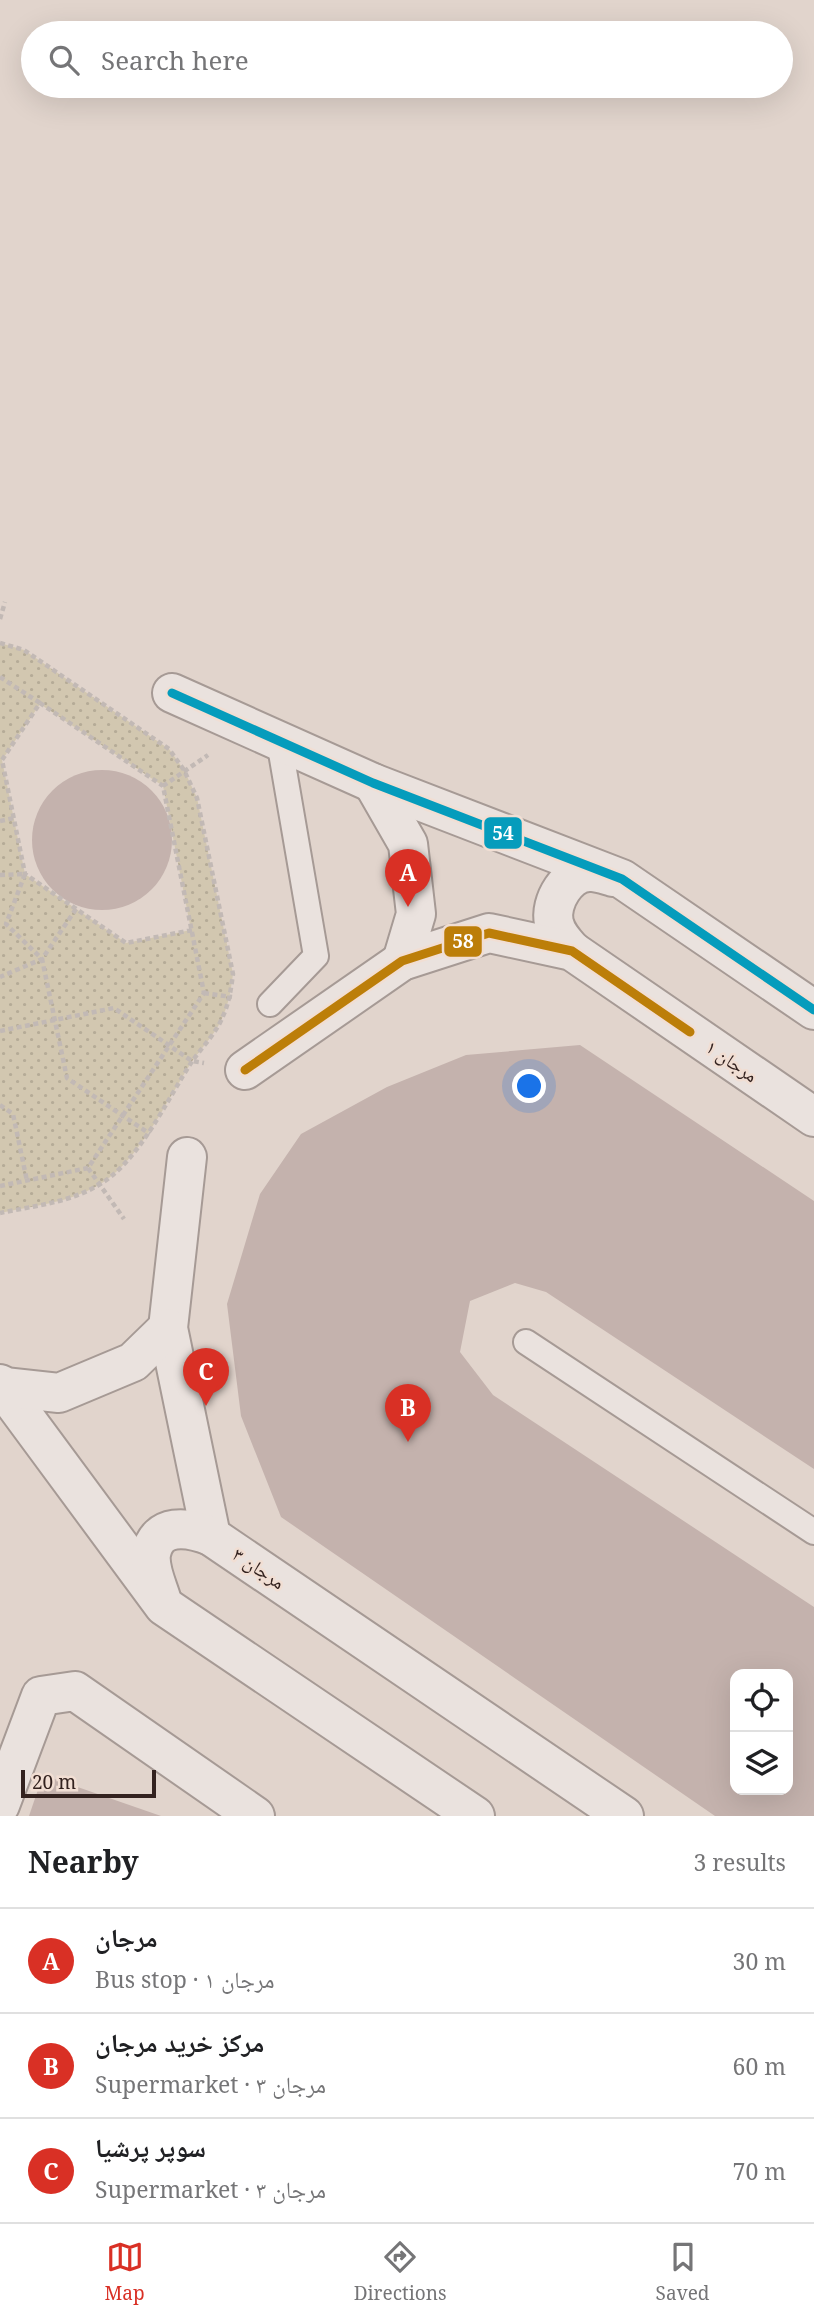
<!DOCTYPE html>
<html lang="en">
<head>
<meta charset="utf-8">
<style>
  body { margin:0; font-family:"Noto Serif","Noto Naskh Arabic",serif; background:#f2f2f2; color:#202124 }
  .controls { position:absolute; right:21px; bottom:21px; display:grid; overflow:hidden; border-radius:14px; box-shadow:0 7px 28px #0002 }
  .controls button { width:63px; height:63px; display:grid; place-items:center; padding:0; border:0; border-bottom:2px solid #e0e0e0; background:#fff; color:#202124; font:35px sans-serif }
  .scale { position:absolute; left:21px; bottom:18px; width:135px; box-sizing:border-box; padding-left:7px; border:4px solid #33221f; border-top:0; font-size:19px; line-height:24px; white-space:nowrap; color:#33221f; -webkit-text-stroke:5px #f1ded3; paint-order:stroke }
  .you { position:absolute; left:530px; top:1087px; width:24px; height:24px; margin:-18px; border:5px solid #fff; border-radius:50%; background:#1a73e8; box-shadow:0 0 0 10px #1a73e833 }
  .badge { display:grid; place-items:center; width:46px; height:46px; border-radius:50%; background:#d93025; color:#fff; font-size:23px; font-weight:700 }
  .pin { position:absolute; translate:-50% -58px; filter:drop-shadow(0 2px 4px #0008) }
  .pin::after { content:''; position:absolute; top:37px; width:24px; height:21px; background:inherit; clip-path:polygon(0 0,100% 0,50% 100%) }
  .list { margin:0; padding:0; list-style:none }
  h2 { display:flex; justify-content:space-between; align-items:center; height:91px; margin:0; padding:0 28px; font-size:30px }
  h2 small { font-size:23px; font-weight:400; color:#757577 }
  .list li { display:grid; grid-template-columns:46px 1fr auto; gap:21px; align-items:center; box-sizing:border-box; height:105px; padding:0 28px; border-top:2px solid #e0e0e0 }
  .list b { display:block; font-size:26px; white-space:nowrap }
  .list p { margin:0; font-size:23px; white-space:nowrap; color:#757577 }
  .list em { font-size:23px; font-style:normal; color:#757577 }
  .icon { flex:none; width:38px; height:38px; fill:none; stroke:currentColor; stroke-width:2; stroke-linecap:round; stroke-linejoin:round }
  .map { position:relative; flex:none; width:814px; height:1816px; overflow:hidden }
  .search { position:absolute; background:#fff; box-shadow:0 7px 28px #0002; left:21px; right:21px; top:21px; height:77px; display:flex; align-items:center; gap:18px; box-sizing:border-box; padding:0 24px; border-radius:38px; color:#757577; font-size:26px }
  .sheet { height:406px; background:#fff }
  nav { display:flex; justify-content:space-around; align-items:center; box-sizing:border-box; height:98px; border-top:2px solid #e0e0e0; background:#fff; font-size:19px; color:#757577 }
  nav a { display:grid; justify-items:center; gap:4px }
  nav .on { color:#d93025 }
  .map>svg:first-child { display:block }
</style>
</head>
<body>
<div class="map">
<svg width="814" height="1816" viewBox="0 0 814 1816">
  <defs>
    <pattern id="park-dots" width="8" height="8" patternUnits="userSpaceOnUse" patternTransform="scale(1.75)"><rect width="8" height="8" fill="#d2c7b0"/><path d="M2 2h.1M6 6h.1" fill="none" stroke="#b5ab97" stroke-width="1.8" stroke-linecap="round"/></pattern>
  </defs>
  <rect width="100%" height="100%" fill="#e1d4cc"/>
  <path fill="url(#park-dots)" fill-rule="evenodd" d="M0 643 24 650 169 749 184 770 197 798 233 974C231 989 229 1003 223 1016 217 1032 203 1046 193 1060 167 1099 139 1163 97 1186 67 1203 33 1206 0 1213ZM40 704 163 786 191 930 126 943 25 874 2 760Z"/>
  <g fill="#c4b2ad" fill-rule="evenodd">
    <circle cx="102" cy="840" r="70"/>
    <path d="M580 1045 814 1201V1469L546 1292 515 1283 470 1301 460 1352 493 1395 814 1607V1816H715L281 1517 241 1416 227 1304 260 1194 301 1134 387 1087 466 1055ZM735 1674H788V1790H735Z"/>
    <path d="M43 1775 161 1816H29Z"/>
  </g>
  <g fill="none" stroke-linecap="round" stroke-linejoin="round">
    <defs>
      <g id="service">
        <path d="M270 1004 316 956 279 741"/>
        <path d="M526 1342 814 1532"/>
      </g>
      <path id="minor" d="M0 1805 41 1696 75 1691 255 1816"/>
      <g id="tertiary">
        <path d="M172 693 373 783 622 879 814 1010"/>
        <path d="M373 783 408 844 416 914 402 961"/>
        <path d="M572 951C564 942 557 935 554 923 549 902 568 871 591 872 598 872 606 875 613 877"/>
        <path d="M245 1070 402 961 489 933 572 951 814 1117"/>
        <path d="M187 1157 168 1328 211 1536 624 1816"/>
        <path d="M0 1384 164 1606 475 1816"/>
        <path d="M4 1387 59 1393 133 1362 168 1328"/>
        <path d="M161 1598C157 1585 149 1568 151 1554 157 1522 188 1527 211 1536"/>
      </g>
    </defs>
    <use href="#service" stroke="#a69a95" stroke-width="28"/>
    <use href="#minor" stroke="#a69a95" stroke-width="42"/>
    <use href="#tertiary" stroke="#a69a95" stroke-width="42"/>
    <g stroke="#c2b9b5" stroke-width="4.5" stroke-dasharray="5 3.5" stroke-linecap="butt">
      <path d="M0 619 5 602"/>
      <path d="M0 643 24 650 169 749 184 770 197 798 233 974C231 989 229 1003 223 1016 217 1032 203 1046 193 1060 167 1099 139 1163 97 1186 67 1203 33 1206 0 1213"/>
      <path d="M0 677 40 703"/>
      <path d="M163 786 208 755"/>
      <path d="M0 821 14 818"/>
      <path d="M0 875 25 874 6 924 42 959 0 977"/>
      <path d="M76 909 42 959 67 1078 150 1134"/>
      <path d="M204 993 232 997"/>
      <path d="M0 1031 114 1008 192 1061 204 1063"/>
      <path d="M0 1105 13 1114 27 1181"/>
      <path d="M88 1168 124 1219"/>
      <path d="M0 1186 88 1168 204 993 163 786 40 703 2 760 25 874 126 943 192 930"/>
    </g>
    <use href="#service" stroke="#eae2de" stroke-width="24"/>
    <use href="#minor" stroke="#eae2de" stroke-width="38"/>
    <use href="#tertiary" stroke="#eae2de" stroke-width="38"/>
    <defs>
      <path id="bus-1" d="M172 693 373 783 622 879 814 1010"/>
      <path id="bus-2" d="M245 1070 402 961 489 933 572 951 690 1032"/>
    </defs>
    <use href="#bus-1" stroke="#f1ded3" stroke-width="14"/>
    <use href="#bus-2" stroke="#f1ded3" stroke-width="14"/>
    <use href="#bus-1" stroke="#059cbc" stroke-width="9"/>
    <use href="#bus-2" stroke="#bc7e09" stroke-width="9"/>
  </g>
  <g text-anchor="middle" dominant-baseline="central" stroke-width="5" stroke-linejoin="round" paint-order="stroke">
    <g font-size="19" fill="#33221f" stroke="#f1ded3">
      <text transform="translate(732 1061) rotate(35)">مرجان ۱</text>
      <text transform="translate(259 1568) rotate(34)">مرجان ۳</text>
    </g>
  </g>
  <g stroke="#f1ded3" stroke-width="2.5">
    <rect x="483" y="816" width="40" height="34" rx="7" fill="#059cbc"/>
    <rect x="443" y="925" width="40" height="33" rx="7" fill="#bc7e09"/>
  </g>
  <g font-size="19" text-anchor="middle" font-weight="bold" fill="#fff">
    <text x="503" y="840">54</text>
    <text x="463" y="948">58</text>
  </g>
</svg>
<div class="controls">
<button><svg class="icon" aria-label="locate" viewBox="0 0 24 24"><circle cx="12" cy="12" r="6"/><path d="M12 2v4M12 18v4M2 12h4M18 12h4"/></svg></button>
<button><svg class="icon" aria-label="layers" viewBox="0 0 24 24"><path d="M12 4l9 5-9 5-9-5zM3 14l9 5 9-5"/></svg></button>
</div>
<div class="scale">20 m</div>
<div class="you"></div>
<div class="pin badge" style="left:408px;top:907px">A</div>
<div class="pin badge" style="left:408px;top:1442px">B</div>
<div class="pin badge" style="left:206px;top:1406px">C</div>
<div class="search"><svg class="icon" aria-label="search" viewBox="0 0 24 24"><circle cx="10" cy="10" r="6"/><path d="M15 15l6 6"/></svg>Search here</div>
</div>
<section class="sheet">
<h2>Nearby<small>3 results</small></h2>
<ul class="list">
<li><span class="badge">A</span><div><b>مرجان</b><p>Bus stop · مرجان ۱</p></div><em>30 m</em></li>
<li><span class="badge">B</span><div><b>مرکز خرید مرجان</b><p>Supermarket · مرجان ۳</p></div><em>60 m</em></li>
<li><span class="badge">C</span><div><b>سوپر پرشیا</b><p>Supermarket · مرجان ۳</p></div><em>70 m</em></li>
</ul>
</section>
<nav>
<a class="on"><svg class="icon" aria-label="map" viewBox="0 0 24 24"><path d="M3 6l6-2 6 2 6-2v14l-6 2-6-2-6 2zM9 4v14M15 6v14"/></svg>Map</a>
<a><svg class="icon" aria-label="directions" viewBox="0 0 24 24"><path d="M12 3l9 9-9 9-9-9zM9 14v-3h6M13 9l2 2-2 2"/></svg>Directions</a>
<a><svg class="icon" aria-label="saved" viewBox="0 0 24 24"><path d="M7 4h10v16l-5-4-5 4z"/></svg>Saved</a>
</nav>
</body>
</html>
